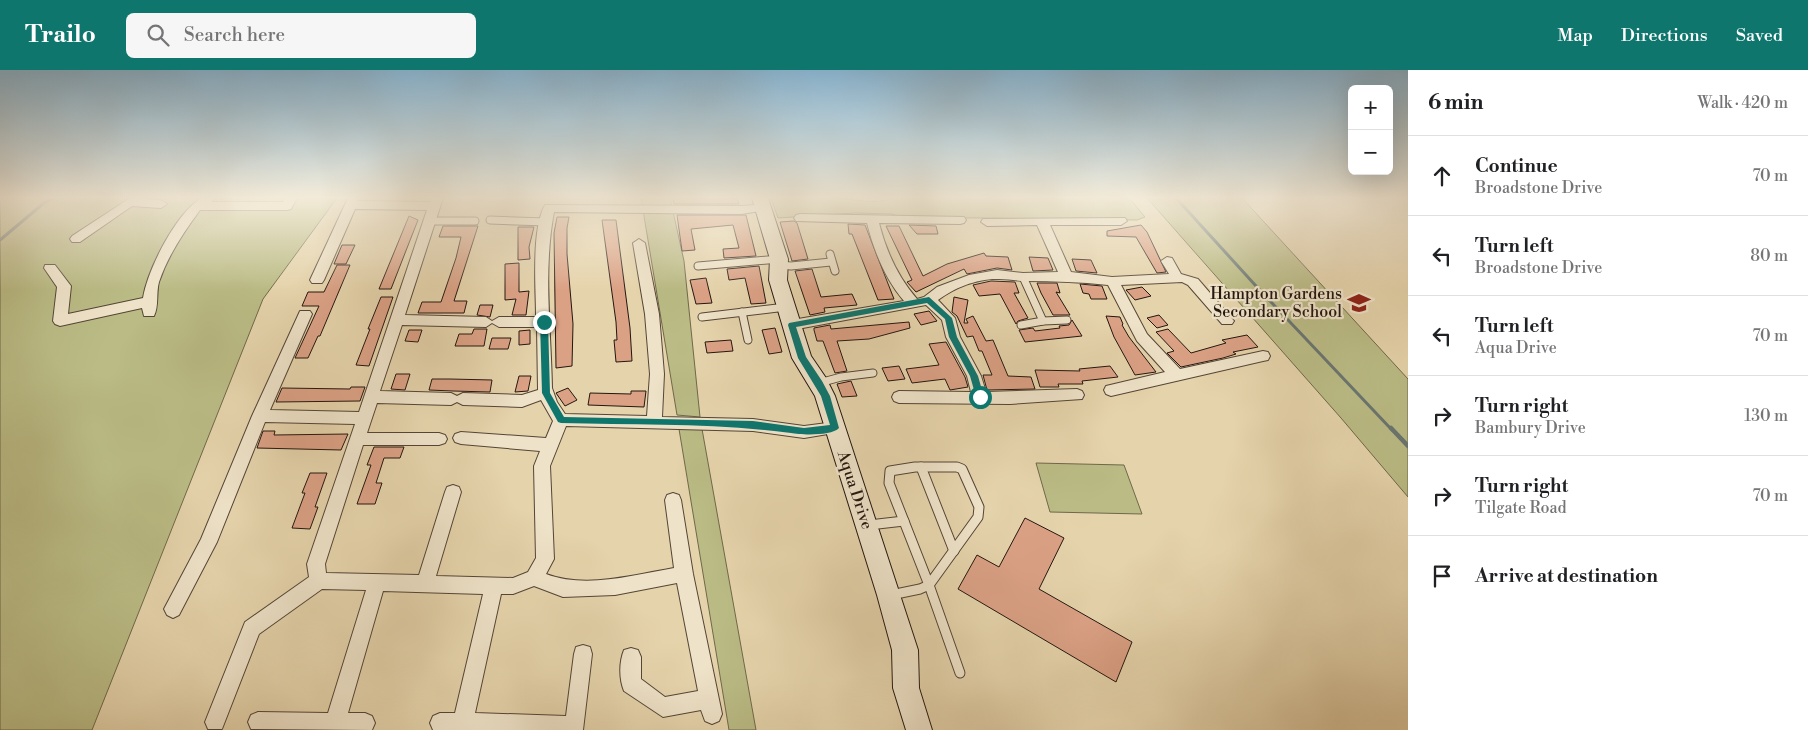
<!DOCTYPE html>
<html lang="en">
<head>
<meta charset="utf-8">
<style>
  body { margin:0; font-family:"Libre Bodoni",serif; background:#f6f6f6; color:#202124 }
  .controls { position:absolute; right:15px; top:15px; display:grid; overflow:hidden; border-radius:8px; box-shadow:0 5px 20px #0002 }
  .controls button { width:45px; height:45px; display:grid; place-items:center; padding:0; border:0; border-bottom:1px solid #e0e0e0; background:#fff; color:#202124; font:25px sans-serif }
  .stop { position:absolute; width:15px; height:15px; margin:-11px; border:4px solid #0f766e; border-radius:50%; background:#fff }
  .stop.end { background:#0f766e; border-color:#fff; box-shadow:0 1px 5px #0008 }
  .list { margin:0; padding:0; list-style:none }
  h2 { display:flex; justify-content:space-between; align-items:center; height:65px; margin:0; padding:0 20px; font-size:21px }
  h2 small { font-size:16px; font-weight:400; color:#757577 }
  .list li { display:grid; grid-template-columns:32px 1fr auto; gap:15px; align-items:center; box-sizing:border-box; height:80px; padding:0 20px; border-top:1px solid #e0e0e0 }
  .list b { display:block; font-size:19px; white-space:nowrap }
  .list p { margin:0; font-size:16px; white-space:nowrap; color:#757577 }
  .list em { font-size:16px; font-style:normal; color:#757577 }
  .icon { flex:none; width:28px; height:28px; fill:none; stroke:currentColor; stroke-width:2; stroke-linecap:round; stroke-linejoin:round }
  .map { position:relative; flex:none; width:1408px; height:660px; overflow:hidden }
  header { display:flex; align-items:center; gap:30px; box-sizing:border-box; height:70px; padding:0 25px; background:#0f766e; color:#fff }
  header strong { font-size:24px }
  nav { display:flex; gap:28px; margin-inline-start:auto; font-size:18px }
  .search { width:350px; height:45px; background:#f6f6f6; display:flex; align-items:center; gap:12px; box-sizing:border-box; padding:0 18px; border-radius:8px; color:#757577; font-size:19px }
  main { display:flex }
  aside { flex:1; background:#fff }
  .map>svg:first-child { display:block }
</style>
</head>
<body>
<header>
<strong>Trailo</strong>
<div class="search"><svg class="icon" aria-label="search" viewBox="0 0 24 24"><circle cx="10" cy="10" r="6"/><path d="M15 15l6 6"/></svg>Search here</div>
<nav><a>Map</a><a>Directions</a><a>Saved</a></nav>
</header>
<main>
<div class="map">
<svg width="1408" height="660" viewBox="0 0 1408 660">
  <rect width="100%" height="100%" fill="#e5d3ab"/>
  <filter id="stains"><feTurbulence type="fractalNoise" baseFrequency=".004" numOctaves="4"/><feColorMatrix values="0 0 0 0 .2 0 0 0 0 .09 0 0 0 0 .02 0 0 0 .5 -.17"/></filter>
  <radialGradient id="worn" r=".72"><stop offset=".6" stop-color="#630" stop-opacity="0"/><stop offset="1" stop-color="#630" stop-opacity=".3"/></radialGradient>
  <g fill="#babb85" stroke="#6f684a">
    <path d="M0 128H337L263 229 92 660H0Z"/>
    <path d="M641 128H670L684 191 700 347 677 345Z"/>
    <path d="M771 128H845C860 132 881 133 895 128H1129L1145 147 1137 150 901 147 892 144 855 143 778 148Z"/>
    <path d="M1147 128H1242L1408 309V427L1341 348Z"/>
    <path d="M679 359H702L756 660H729Z"/>
    <path d="M1036 393 1124 395 1142 444 1050 442Z"/>
  </g>
  <g fill="none" stroke-linecap="round" stroke-linejoin="round">
    <g stroke="#6a7671" stroke-width="3">
      <path d="M1176 128 1256 216 1392 360"/>
      <path d="M0 170 44 133 54 128"/>
    </g>
    <path stroke="#6a7671" stroke-width="4.5" d="M1391 358 1408 376"/>
  </g>
  <g fill="#dba185" stroke="#24160f">
    <path d="M673 128H737L739 134H674Z"/>
    <path d="M677 145H746L756 186 724 188 723 179 739 178 733 155 691 159 695 180 682 181Z"/>
    <path d="M409 146 418 150 391 219H379Z"/>
    <path d="M557 147H569L567 158V184L573 254 572 296 556 298 554 163Z"/>
    <path d="M602 150H616L630 258 632 291 616 292 614 270H617L616 252Z"/>
    <path d="M794 151 797 153 808 189 792 191 780 152Z"/>
    <path d="M848 154 865 155 894 229 878 230 852 164H849Z"/>
    <path d="M909 155 936 156 938 164H917Z"/>
    <path d="M1141 155 1147 162 1166 202 1157 203 1136 167 1107 166V161Z"/>
    <path d="M443 156H478L454 231H467L464 243H418L422 232H441L456 188 461 167H439Z"/>
    <path d="M886 156H899L923 206 947 194 984 183 986 186 1008 187 1012 200 997 198 967 204 964 199 916 222 907 212 912 210Z"/>
    <path d="M518 157H534L529 177 530 189 518 190Z"/>
    <path d="M342 175H355L346 194H334Z"/>
    <path d="M1029 187 1048 188 1053 200 1033 201Z"/>
    <path d="M1072 189 1091 190 1097 203 1076 201Z"/>
    <path d="M519 193V222L529 221 526 245H512L516 229 505 230V194Z"/>
    <path d="M337 195H350L320 266H318L308 288H295L319 236H302L308 222H324Z"/>
    <path d="M759 196 766 233 751 234 745 208 729 210 727 199Z"/>
    <path d="M812 199 821 227 852 224 857 235 824 238 825 242 810 245 795 201Z"/>
    <path d="M706 208 712 233 696 234 690 210Z"/>
    <path d="M991 211 1015 212 1019 223H1014L1028 248 1018 251 1016 254 1000 224 979 226 973 215Z"/>
    <path d="M1037 213H1057L1060 223 1056 222 1070 245H1053L1041 223Z"/>
    <path d="M1080 214 1102 216 1107 229H1091L1089 224 1083 223Z"/>
    <path d="M1142 217 1151 226 1135 230 1126 220Z"/>
    <path d="M381 227H393L369 296 356 295 370 259H368Z"/>
    <path d="M954 227 968 230 964 253H968L966 249 973 246 986 271 993 270 1008 306 1031 307 1035 319 987 320 983 305H992L982 281H979L973 266 967 267 957 246 952 242Z"/>
    <path d="M480 235H493L490 247 477 245Z"/>
    <path d="M929 241 937 251 921 255 914 244Z"/>
    <path d="M1159 245 1168 255 1157 258 1147 248Z"/>
    <path d="M1106 246 1120 247 1123 254 1122 255 1129 267 1156 302 1135 305 1114 267Z"/>
    <path d="M1072 250 1082 266 1025 272 1019 260 1033 258 1035 261 1060 258 1059 256 1069 255Z"/>
    <path d="M909 252 910 258 869 269 837 271 847 301 835 303 823 271H817L814 260V258L830 255 831 259Z"/>
    <path d="M775 258 782 282 769 284 762 260Z"/>
    <path d="M474 259H487L484 276H455L459 264H472Z"/>
    <path d="M1168 259 1191 283 1226 273 1222 270 1247 265 1258 277 1233 282 1236 284 1223 288 1181 297 1167 283 1174 281 1156 262Z"/>
    <path d="M409 260H422L418 272 405 271Z"/>
    <path d="M530 260V274L519 275V261Z"/>
    <path d="M492 268H511L508 279H489Z"/>
    <path d="M731 270 733 281 707 283 705 272Z"/>
    <path d="M946 272 965 307 968 317 950 320 945 309 912 313 906 299 939 295 929 274Z"/>
    <path d="M899 296 905 309 888 311 882 298Z"/>
    <path d="M1110 296 1118 307 1082 311 1083 314H1058L1059 317H1040L1035 300 1080 301 1079 299Z"/>
    <path d="M396 304H410L405 320 391 319Z"/>
    <path d="M519 306H531L528 321 515 322Z"/>
    <path d="M432 309H450L492 310 490 322 453 321 429 320Z"/>
    <path d="M851 311 857 326 842 327 837 314Z"/>
    <path d="M351 317H365L360 331 276 332 282 318 350 319Z"/>
    <path d="M568 318 577 330 565 336 556 323Z"/>
    <path d="M631 321H646L644 337 588 335 590 323 631 324Z"/>
    <path d="M263 361H275L274 365 348 364 341 380 257 378Z"/>
    <path d="M374 377H404L400 388H384L376 413H382L375 434H357L371 395H367Z"/>
    <path d="M310 403H327L315 437H318L310 459 292 458 305 423H302Z"/>
    <path d="M1025 448 1064 468 1039 519 1132 572 1116 612 958 519 977 485 999 497Z"/>
  </g>
  <g fill="none" stroke-linecap="round" stroke-linejoin="round">
    <defs>
      <g id="lane-far1">
        <path d="M490 150 546 152"/>
        <path d="M429 151H475"/>
        <path d="M830 184 835 201"/>
        <path d="M780 195 791 196 831 192"/>
        <path d="M698 196 779 189"/>
        <path d="M1023 207 1043 251"/>
        <path d="M742 242 748 270"/>
        <path d="M702 247 786 237"/>
        <path d="M1021 255 1043 251 1067 250"/>
        <path d="M819 313 841 307 873 303"/>
      </g>
      <g id="lane">
        <path d="M915 397H957L962 399 979 437 978 447 929 515 889 413 890 401Z"/>
        <path d="M921 397 954 481"/>
        <path d="M869 455 904 451"/>
        <path d="M929 515 960 603"/>
        <path d="M891 525 920 519 929 515"/>
      </g>
      <g id="street">
        <path d="M130 128 161 130 167 134 161 138 132 136 80 172H72L70 169 72 166Z"/>
        <path d="M201 128H215L211 132H283L285 128H297L291 139 287 140H200C184 162 168 185 159 212 156 222 159 237 154 246H144L142 238 60 256 55 254 53 251 57 217 44 198 45 195H55L71 216 68 244 143 228C148 199 175 145 201 128Z"/>
        <path d="M348 128H360L358 131 430 132 431 128H443L405 245 486 247 492 251 499 247H536C536 219 531 159 545 135L741 136 767 134 769 137 767 140 741 144 554 142C543 199 551 260 552 318L557 332 565 344 647 346 650 304 645 244 633 173 639 169 645 173 659 244 664 304 662 347 753 349 804 356 835 352 840 354 843 358 840 362 804 368 753 361 566 356 550 396 554 489 546 504C586 519 633 505 674 498L665 430 667 425 673 423 679 425 681 430 693 504 722 644 719 651 712 654 705 651 701 640 663 647 624 621C619 609 619 592 624 580L631 578 638 580 641 587V609L665 627 698 621 677 513 615 525 563 527 534 516 513 524H501L475 643 566 646 574 584 576 577 583 575 590 577 592 584 583 660H433L430 653 433 646 440 643H455L483 524 383 521 348 643H365L372 646 375 653 372 660 251 659 248 652 251 645 258 642 328 643 366 520 322 519 259 564 222 659H208L205 652 245 552 309 507 307 494 355 354 265 352 217 472 179 545 173 548 167 545 164 539 201 469 252 346 300 241H310L312 244 270 340 359 342 427 140 355 139 324 210 322 213H312L310 210ZM492 253 499 257H537L538 320 522 325 463 323 457 326 451 323 380 321 402 255 486 257ZM541 330 553 351 546 368 461 362 455 364 453 368 455 372 461 374 540 381 534 396 536 488 528 502 513 508 436 506 461 422 459 417 453 415 447 417 445 422 419 505 326 503 325 494 363 375H439L445 373 447 369 445 365 439 363H367L377 333 451 335 457 332 463 335 522 337Z"/>
        <path d="M800 144 964 147 966 150 964 153 960 154 879 153C886 181 898 207 917 229L924 227 937 217 969 205 997 200 1023 203 1058 202 1037 155 987 156 981 152 983 149 1125 148 1127 151 1121 155H1050L1071 202 1112 207 1169 204 1161 191 1167 187 1172 188 1181 204 1198 209 1234 251 1232 254H1222L1188 215 1182 212 1121 215 1147 264 1180 299 1263 281 1268 282 1270 286 1268 290 1263 291 1111 326 1106 324 1104 320 1106 316 1165 302 1137 271 1108 215C1080 212 1054 211 1026 211 1017 211 1008 209 999 209 978 208 954 218 938 230L955 248 960 267 981 306 986 322 1077 319 1082 321 1084 325 1082 329 1010 334 899 333 894 331 892 327 894 323 899 321 971 322 967 306 946 267 942 250 926 235 792 260 787 259 785 255 787 251 792 250 904 231C885 209 874 181 867 153L796 151 794 148 796 145Z"/>
      </g>
      <path id="secondary" d="M752 128H768L788 189 787 210 811 286 826 308 835 326 918 580 919 618 932 660H906L893 618 892 580 877 525 815 326 792 288 769 210 770 189Z"/>
    </defs>
    <use href="#lane-far1" stroke="#544536" stroke-width="9"/>
    <use href="#lane" stroke="#544536" stroke-width="11"/>
    <use href="#street" stroke="#544536" stroke-width="2"/>
    <use href="#secondary" stroke="#24160f" stroke-width="2"/>
    <use href="#lane-far1" stroke="#eee2c8" stroke-width="7"/>
    <use href="#lane" stroke="#eee2c8" stroke-width="9"/>
    <use href="#street" fill="#eee2c8" fill-rule="evenodd"/>
    <use href="#secondary" fill="#eee2c8" fill-rule="evenodd"/>
  </g>
  <linearGradient id="sky" x2="0" y2="1"><stop stop-color="#88b5d2"/><stop offset="0.58" stop-color="#f3ebd9"/><stop offset="1" stop-color="#f3ebd9" stop-opacity="0"/></linearGradient>
  <rect width="1408" height="220" fill="url(#sky)"/>
  <path fill="#0f766e" d="M929 227 952 248 957 267 978 306 984 327 982 329H977L976 327 970 306 949 267 945 249 927 233 796 257 806 287 822 311 830 326 839 358C832 366 801 365 791 363 715 353 638 355 561 353L558 352 542 323 540 252 544 250 548 252 550 323 564 347 753 351 804 358 830 355 821 326 798 288 788 255 789 253Z"/>
  <defs>
    <symbol id="school-bare" viewBox="-9 -9 18 18"><path d="M0-5L7-2L0 1L-7-2ZM-4 1L0 2.5L4 1V4Q0 6-4 4Z" fill="#8f2418" stroke="#eee2c8" stroke-width="2.5" paint-order="stroke"/></symbol>
  </defs>
  <g fill-rule="evenodd">
    <use href="#school-bare" x="1343" y="217" width="32" height="32"/>
  </g>
  <g text-anchor="middle" dominant-baseline="central" stroke-width="4.5" stroke-linejoin="round" paint-order="stroke">
    <g font-size="16" fill="#24160f" stroke="#eee2c8" text-anchor="end">
      <text x="1342" y="224">Hampton Gardens<tspan x="1342" dy="18">Secondary School</tspan></text>
    </g>
    <g font-size="16" fill="#24160f" stroke="#eee2c8">
      <text transform="translate(855 420) rotate(72)">Aqua Drive</text>
    </g>
  </g>
  <rect width="100%" height="100%" filter="url(#stains)"/>
  <rect width="100%" height="100%" fill="url(#worn)"/>
</svg>
<div class="controls">
<button>+</button>
<button>−</button>
</div>
<div class="stop" style="left:980px;top:327px"></div>
<div class="stop end" style="left:544px;top:252px"></div>
</div>
<aside>
<h2>6 min<small>Walk · 420 m</small></h2>
<ul class="list">
<li><svg class="icon" aria-label="ahead" viewBox="0 0 24 24"><path d="M12 20V5M6 11l6-6 6 6"/></svg><div><b>Continue</b><p>Broadstone Drive</p></div><em>70 m</em></li>
<li><svg class="icon" aria-label="left" viewBox="0 0 24 24"><path d="M17 20v-9H6M10 6l-5 5 5 5"/></svg><div><b>Turn left</b><p>Broadstone Drive</p></div><em>80 m</em></li>
<li><svg class="icon" aria-label="left" viewBox="0 0 24 24"><path d="M17 20v-9H6M10 6l-5 5 5 5"/></svg><div><b>Turn left</b><p>Aqua Drive</p></div><em>70 m</em></li>
<li><svg class="icon" aria-label="right" viewBox="0 0 24 24"><path d="M7 20v-9h11M14 6l5 5-5 5"/></svg><div><b>Turn right</b><p>Bambury Drive</p></div><em>130 m</em></li>
<li><svg class="icon" aria-label="right" viewBox="0 0 24 24"><path d="M7 20v-9h11M14 6l5 5-5 5"/></svg><div><b>Turn right</b><p>Tilgate Road</p></div><em>70 m</em></li>
<li><svg class="icon" aria-label="arrive" viewBox="0 0 24 24"><path d="M6 21V4h12l-3 4 3 4H6"/></svg><div><b>Arrive at destination</b></div></li>
</ul>
</aside>
</main>
</body>
</html>
